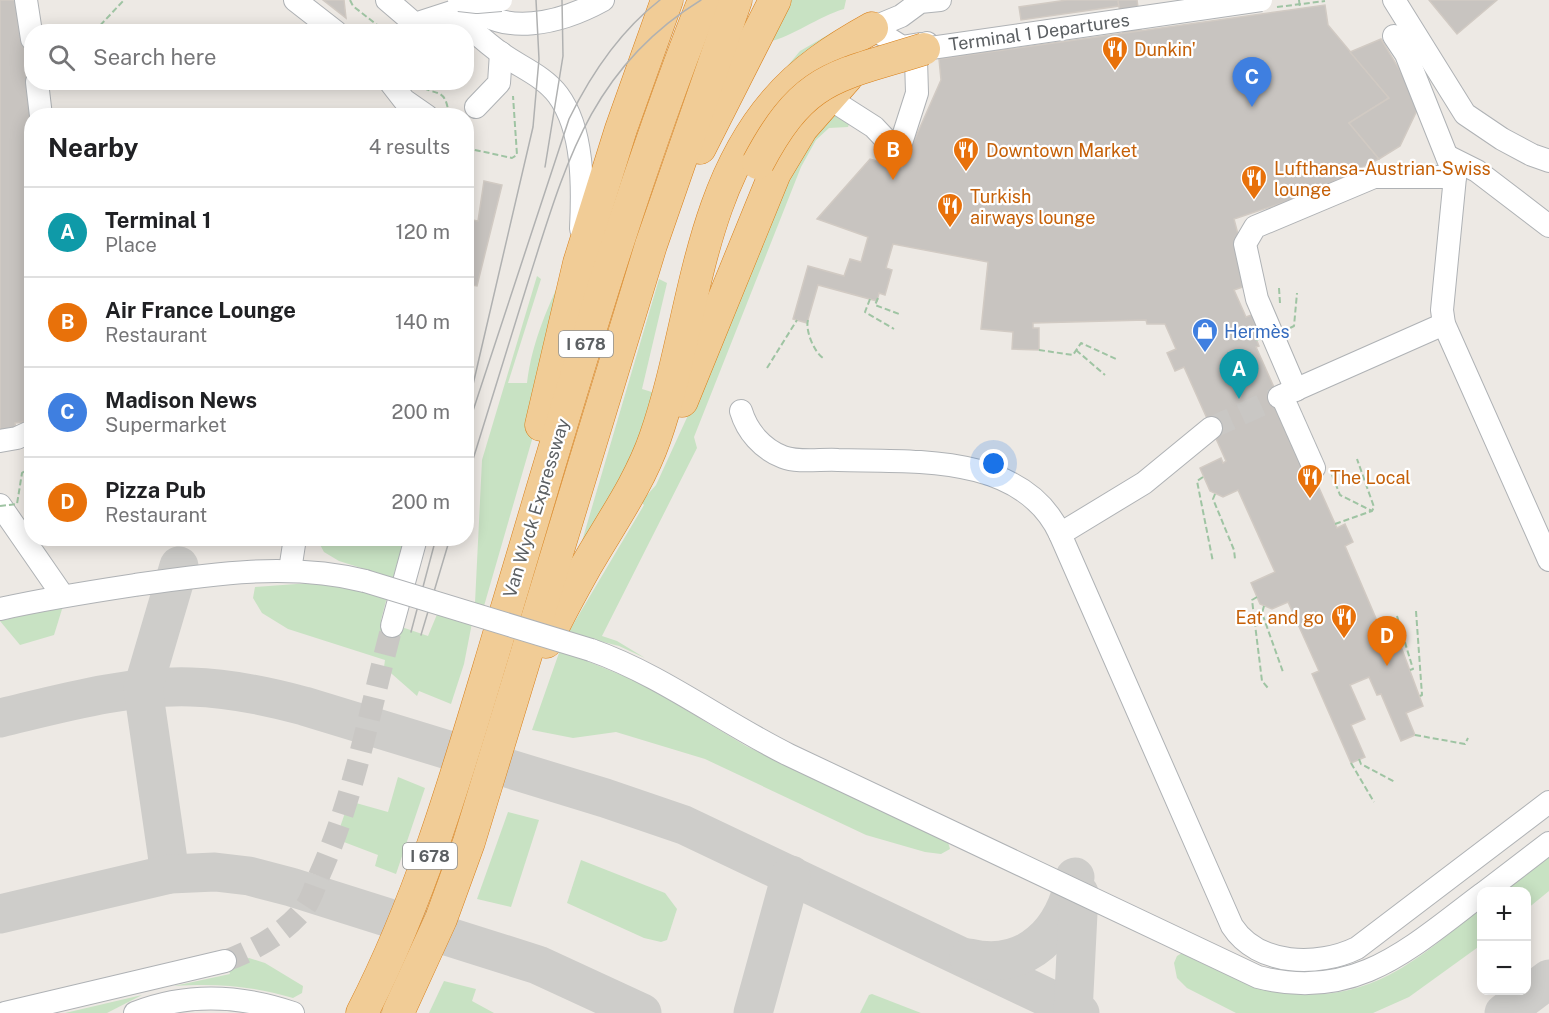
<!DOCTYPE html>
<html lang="en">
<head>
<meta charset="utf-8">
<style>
  body { margin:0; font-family:"Public Sans",sans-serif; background:#f2f2f2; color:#202124 }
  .controls { position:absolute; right:18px; bottom:18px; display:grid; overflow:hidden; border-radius:12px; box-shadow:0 3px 15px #0003 }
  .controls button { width:54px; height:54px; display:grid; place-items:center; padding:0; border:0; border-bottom:2px solid #e0e0e0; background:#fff; color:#202124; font:30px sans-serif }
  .you { position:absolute; left:994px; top:464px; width:21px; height:21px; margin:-15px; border:4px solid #fff; border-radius:50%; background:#1a73e8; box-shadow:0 0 0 9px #1a73e833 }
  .badge { display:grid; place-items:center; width:39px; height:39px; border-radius:50%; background:#d6404b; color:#fff; font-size:20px; font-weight:700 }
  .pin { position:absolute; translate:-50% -50px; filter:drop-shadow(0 2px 3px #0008) }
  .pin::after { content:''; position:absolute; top:32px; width:21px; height:18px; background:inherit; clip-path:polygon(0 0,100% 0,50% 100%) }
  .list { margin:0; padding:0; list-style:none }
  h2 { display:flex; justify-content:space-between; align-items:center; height:78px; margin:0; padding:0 24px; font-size:26px }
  h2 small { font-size:20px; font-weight:400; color:#757577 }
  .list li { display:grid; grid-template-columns:39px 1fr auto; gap:18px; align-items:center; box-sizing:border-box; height:90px; padding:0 24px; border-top:2px solid #e0e0e0 }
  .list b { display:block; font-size:22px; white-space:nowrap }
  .list p { margin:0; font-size:20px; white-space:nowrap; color:#757577 }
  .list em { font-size:20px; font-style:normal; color:#757577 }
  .icon { flex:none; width:33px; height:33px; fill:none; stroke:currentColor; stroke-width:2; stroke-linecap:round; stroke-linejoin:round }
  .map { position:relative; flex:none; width:1549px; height:1013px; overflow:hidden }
  .search { position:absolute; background:#fff; box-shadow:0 3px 15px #0003; left:24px; top:24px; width:450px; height:66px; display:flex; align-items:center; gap:15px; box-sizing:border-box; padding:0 21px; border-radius:24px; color:#757577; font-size:22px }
  .panel { position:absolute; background:#fff; box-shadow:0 3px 15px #0003; left:24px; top:108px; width:450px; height:438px; border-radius:24px }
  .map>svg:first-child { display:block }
</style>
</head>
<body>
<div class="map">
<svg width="1549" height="1013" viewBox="0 0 1549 1013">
  <rect width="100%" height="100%" fill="#ede9e4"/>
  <g fill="#c8e2c3">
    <path d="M788 0H846L844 9C817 17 794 36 768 42Z"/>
    <path d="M833 32 837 36 780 75 800 51Z"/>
    <path d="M835 104 850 121 848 127 829 128 816 140 801 167 694 437 697 448 602 636 617 641 645 658 619 646 568 633 644 505 641 502 656 485 712 363 783 184Z"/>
    <path d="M567 266 540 412 484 606 475 603 482 460 537 276 541 279 508 383H527C532 341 549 304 567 266Z"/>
    <path d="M659 279 667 283 642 389 655 393 646 423 636 441 645 439 580 548Z"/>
    <path d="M317 539H404L393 578 339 561 324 552Z"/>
    <path d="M324 582 387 597 381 620 428 636 438 612 472 623 464 664 451 704 419 691 417 696 384 667 385 660 288 629 262 613 253 598 255 587Z"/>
    <path d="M63 606 54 635 20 645 0 621Z"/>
    <path d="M560 650 643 684 746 746 948 842 950 849 941 854 925 852 866 835 705 759 616 732 573 738 532 730Z"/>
    <path d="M398 777 425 788 396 874 375 866 378 855 336 839 348 804 356 803 388 812Z"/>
    <path d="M508 812 539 820 511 907 477 899Z"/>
    <path d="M1549 857V891L1527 909 1526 892H1504Z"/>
    <path d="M581 860 665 893 677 909 667 940 661 942 644 938 567 903Z"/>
    <path d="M1481 908V945L1409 997 1373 1013H1236L1187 988 1177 978 1174 963 1177 956 1182 953C1250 989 1315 1013 1389 975 1422 958 1452 931 1481 908Z"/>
    <path d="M249 958 265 963 303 986 302 993 293 998C251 986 218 983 174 986L230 974 227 966Z"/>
    <path d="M444 981 476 989 472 1001 494 1013H429Z"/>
    <path d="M872 994 921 1013H860L869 995Z"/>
    <path d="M142 995 107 1013H65Z"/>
  </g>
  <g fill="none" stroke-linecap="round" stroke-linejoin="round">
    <g stroke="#cecdca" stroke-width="39">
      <path d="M0 718C63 703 126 685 191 687 229 688 267 696 304 706L605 798 684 825 1080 1013"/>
      <path d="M170 874 143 688 179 566"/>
      <path d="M0 914 170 874 215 872 249 876 291 887 538 965 642 1013"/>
      <path d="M969 958C1028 972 1065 930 1075 877"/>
      <path d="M753 1013 791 875"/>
      <path d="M1073 1013 1079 893"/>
      <path d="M1504 1013 1549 979"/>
    </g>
  </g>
  <g fill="#c8c4c0" stroke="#d1cac3" stroke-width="1.5">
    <path d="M0 0H19L27 61 32 60V68H28L33 116 32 421 15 423 16 431 0 433Z"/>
    <path d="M323 0H344L346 18Z"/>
    <path d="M1067 0H1118L1119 6 1021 20 1019 7Z"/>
    <path d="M1118 0H1137L1141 30 1123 33Z"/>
    <path d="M1429 0H1497L1457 34Z"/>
    <path d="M1325 5 1328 25 1389 98 1349 123 1379 159 1309 194 1234 219 1251 284 1234 290 1246 317 1260 312 1268 330 1255 336 1259 346 1256 347 1337 528 1345 524 1353 542 1345 546 1390 651 1400 644 1423 706 1406 713 1415 735 1401 741 1381 694 1377 695 1369 677 1350 685 1365 719 1351 725 1365 757 1351 763 1312 674 1319 671 1288 602 1272 609 1260 604 1251 583 1275 572 1238 490 1223 497 1210 491 1200 468 1221 458 1223 463 1226 461 1184 367 1175 371 1167 353 1176 349 1165 324H1147L1146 320 1033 323V328H1039V350L1012 349 1013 332 981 329 988 262 893 244 886 268 892 270 885 295 879 293 877 301 818 285 807 323 793 319 808 266 844 276 850 259 861 262 868 237 817 219 870 159 902 168 941 80 939 59Z"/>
    <path d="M1381 39 1420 104 1400 146 1379 159 1349 123 1389 98 1350 52Z"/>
    <path d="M484 181 502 185 477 286 466 284V219L478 221Z"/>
  </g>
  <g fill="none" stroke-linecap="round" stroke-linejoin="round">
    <g stroke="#c9c7c4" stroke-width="22" stroke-dasharray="22 11" stroke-linecap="butt">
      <path d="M1211 428 1279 397"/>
      <path d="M225 961C256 949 282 935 304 909 311 900 315 886 319 876 354 798 370 709 392 626"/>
    </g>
    <defs>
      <g id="minor">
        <path d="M26 0 32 39"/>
        <path d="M295 0 336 32"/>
        <path d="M387 0 415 24 452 12C469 26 484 42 502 54 520 67 544 76 558 95 584 130 583 187 581 229"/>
        <path d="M466 0C501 40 563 22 603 0"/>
        <path d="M1394 0 1465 114 1502 139 1532 155 1549 161"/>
        <path d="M1394 36 1406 54 1455 177 1442 310 1444 324 1549 560"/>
        <path d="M920 44 902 47 872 28 901 16 920 2 940 0"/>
        <path d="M37 82 41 116"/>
        <path d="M390 82 404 100 427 116"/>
        <path d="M827 97 874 127 889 143H901L917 93 916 59 927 43"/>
        <path d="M476 107 499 83 501 53"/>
        <path d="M1447 156 1477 171 1549 226"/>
        <path d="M1296 390 1257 299 1245 244 1255 227 1374 177H1455"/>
        <path d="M1282 396 1314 468"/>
        <path d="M1279 397 1444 324"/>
        <path d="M741 411C747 431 762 449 783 457 798 463 821 459 838 460 912 462 1023 453 1060 534L1232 926C1258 966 1318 967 1357 948L1549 802"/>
        <path d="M0 441 17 438 32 431"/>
        <path d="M0 505 63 596"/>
        <path d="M1060 534 1144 483 1211 428"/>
        <path d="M290 570 295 538"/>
        <path d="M0 609C44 599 89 592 135 585 210 574 290 562 365 581"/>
        <path d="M392 626 416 538"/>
        <path d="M591 650C662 675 722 722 789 755L1258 977C1355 1002 1409 949 1482 894"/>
        <path d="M1485 892 1549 843"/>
        <path d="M5 1013 225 961"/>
        <path d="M135 1013C188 992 240 995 293 1013"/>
      </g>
      <g id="highway">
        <path d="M700 148 775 0"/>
        <path d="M682 401 775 173 802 128 847 77"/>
        <path d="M541 425 579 263 621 129 667 0"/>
        <path d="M546 642C558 616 572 591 586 566 610 524 639 484 655 438 694 327 695 195 775 102 802 70 836 48 872 28"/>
        <path d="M362 1013C427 887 464 749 505 614 567 408 625 200 704 0"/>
        <path d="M398 1013 441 919 469 842 651 245 736 0"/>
      </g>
    </defs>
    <use href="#minor" stroke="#afb2b5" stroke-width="24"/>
    <use href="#highway" stroke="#d87f18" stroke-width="33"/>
    <g stroke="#9fc4a3" stroke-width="2" stroke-dasharray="6 3" stroke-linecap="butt">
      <path d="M350 0 353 6 386 32"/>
      <path d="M1299 0 1300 8"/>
      <path d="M94 32 124 0"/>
      <path d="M417 82C434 100 445 82 449 116"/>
      <path d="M466 148 512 158 517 155 513 96"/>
      <path d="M1279 288 1280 303"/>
      <path d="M878 298 875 305 899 314"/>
      <path d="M870 299 865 312 894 329"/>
      <path d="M808 320C805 330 814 352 823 358"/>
      <path d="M1290 328 1294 326 1297 293"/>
      <path d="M1039 350 1073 355 1081 343 1116 359"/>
      <path d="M1076 350 1105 375"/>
      <path d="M767 368 797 320"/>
      <path d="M1332 475 1340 495 1372 511"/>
      <path d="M1203 477 1197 481 1213 562"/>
      <path d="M1215 494 1213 499 1234 550 1235 559"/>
      <path d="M1335 524 1372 511 1374 507 1357 459"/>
      <path d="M1257 597 1252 600 1262 681 1268 688"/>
      <path d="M1264 606 1262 613 1283 672"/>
      <path d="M1416 611 1422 695 1420 696"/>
      <path d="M1397 616 1413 669 1410 670"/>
      <path d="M1415 735 1465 744 1468 738"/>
      <path d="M1359 759 1361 764 1395 782"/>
      <path d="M1351 763 1374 802"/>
    </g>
    <use href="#minor" stroke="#fff" stroke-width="22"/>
    <use href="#highway" stroke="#f1cc96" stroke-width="32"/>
    <g stroke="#b0b1b1" stroke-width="1.5">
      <path d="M545 167 563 56 562 0"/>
      <path d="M468 406 533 127 539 59 536 0"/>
      <path d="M466 432 569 119C591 74 620 31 660 0"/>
      <path d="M466 482C487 415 507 349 528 282 565 166 590 68 701 0"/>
      <path d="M411 632 436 538"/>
      <path d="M421 635 450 538"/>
    </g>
    <defs>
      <g id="minor-bridge">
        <path d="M459 0 477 2 501 0"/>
        <path d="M924 49 1261 0"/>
        <path d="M365 581 591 650"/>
      </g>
      <path id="highway-bridge" d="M758 163C805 74 836 77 924 49"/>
    </defs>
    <use href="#minor-bridge" stroke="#afb2b5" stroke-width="24" stroke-linecap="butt"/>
    <use href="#highway-bridge" stroke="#d87f18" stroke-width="33" stroke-linecap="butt"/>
    <g stroke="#9fc4a3" stroke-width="2" stroke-dasharray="6 3" stroke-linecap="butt">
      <path d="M1277 7 1325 1"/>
      <path d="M1256 340 1282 331"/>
      <path d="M0 506 17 504 22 473 26 470"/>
    </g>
    <use href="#minor-bridge" stroke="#fff" stroke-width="22"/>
    <use href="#highway-bridge" stroke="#f1cc96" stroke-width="32"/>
  </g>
  <defs>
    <symbol id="restaurant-pin" viewBox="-11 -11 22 30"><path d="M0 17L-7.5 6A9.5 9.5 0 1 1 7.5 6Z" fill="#e8710a" stroke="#fff"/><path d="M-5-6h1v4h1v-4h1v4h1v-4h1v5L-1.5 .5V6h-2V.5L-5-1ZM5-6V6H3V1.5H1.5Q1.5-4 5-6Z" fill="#fff"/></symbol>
    <symbol id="shop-pin" viewBox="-11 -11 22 30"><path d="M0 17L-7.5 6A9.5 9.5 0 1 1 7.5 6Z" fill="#3f7fe0" stroke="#fff"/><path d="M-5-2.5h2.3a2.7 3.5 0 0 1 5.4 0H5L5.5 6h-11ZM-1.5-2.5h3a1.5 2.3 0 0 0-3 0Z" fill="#fff"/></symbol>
  </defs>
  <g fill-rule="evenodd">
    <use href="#restaurant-pin" x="1100" y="34" width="30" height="40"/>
    <use href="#restaurant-pin" x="951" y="135" width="30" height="40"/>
    <use href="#restaurant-pin" x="1239" y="163" width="30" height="40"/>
    <use href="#restaurant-pin" x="935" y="191" width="30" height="40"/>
    <use href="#shop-pin" x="1190" y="316" width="30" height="40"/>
    <use href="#restaurant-pin" x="1295" y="462" width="30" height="40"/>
    <use href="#restaurant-pin" x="1329" y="602" width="30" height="40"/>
  </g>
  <g text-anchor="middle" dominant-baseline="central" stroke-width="4.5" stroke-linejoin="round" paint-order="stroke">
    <g fill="#fff" stroke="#8d9092" stroke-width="1.5">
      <rect x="559" y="331" width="54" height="26" rx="4.5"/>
      <rect x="403" y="843" width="54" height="26" rx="4.5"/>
    </g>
    <g font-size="16" font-weight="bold" fill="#5c6063">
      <text x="586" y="344">I 678</text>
      <text x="430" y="856">I 678</text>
    </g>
    <g font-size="18" fill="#5c6063" stroke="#fff">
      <text transform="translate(1039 32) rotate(-8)">Terminal 1 Departures</text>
      <text transform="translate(536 508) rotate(-73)">Van Wyck Expressway</text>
    </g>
    <g font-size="18" fill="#c56008" stroke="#fff" text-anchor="start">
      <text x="1134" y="49">Dunkin'</text>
      <text x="986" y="150">Downtown Market</text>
      <text x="1274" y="168">Lufthansa-Austrian-Swiss<tspan x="1274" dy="21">lounge</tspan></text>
      <text x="970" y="196">Turkish<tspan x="970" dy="21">airways lounge</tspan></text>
      <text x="1330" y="477">The Local</text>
      <text x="1324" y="617" text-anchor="end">Eat and go</text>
    </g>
    <g font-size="18" fill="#366cbe" stroke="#fff" text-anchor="start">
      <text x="1224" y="331">Hermès</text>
    </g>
  </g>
</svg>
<div class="controls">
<button>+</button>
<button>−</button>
</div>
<div class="you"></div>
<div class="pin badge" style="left:1239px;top:399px;background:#0f9aa8">A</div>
<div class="pin badge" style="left:893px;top:180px;background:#e8710a">B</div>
<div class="pin badge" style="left:1252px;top:107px;background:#3f7fe0">C</div>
<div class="pin badge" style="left:1387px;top:666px;background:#e8710a">D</div>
<div class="search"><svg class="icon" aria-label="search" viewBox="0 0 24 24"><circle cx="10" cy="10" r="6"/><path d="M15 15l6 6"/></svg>Search here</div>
<section class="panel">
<h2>Nearby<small>4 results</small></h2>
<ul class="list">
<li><span class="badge" style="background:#0f9aa8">A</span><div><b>Terminal 1</b><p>Place</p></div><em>120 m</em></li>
<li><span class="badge" style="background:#e8710a">B</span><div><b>Air France Lounge</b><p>Restaurant</p></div><em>140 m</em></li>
<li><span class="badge" style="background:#3f7fe0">C</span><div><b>Madison News</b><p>Supermarket</p></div><em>200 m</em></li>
<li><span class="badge" style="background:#e8710a">D</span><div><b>Pizza Pub</b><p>Restaurant</p></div><em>200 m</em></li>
</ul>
</section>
</div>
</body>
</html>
